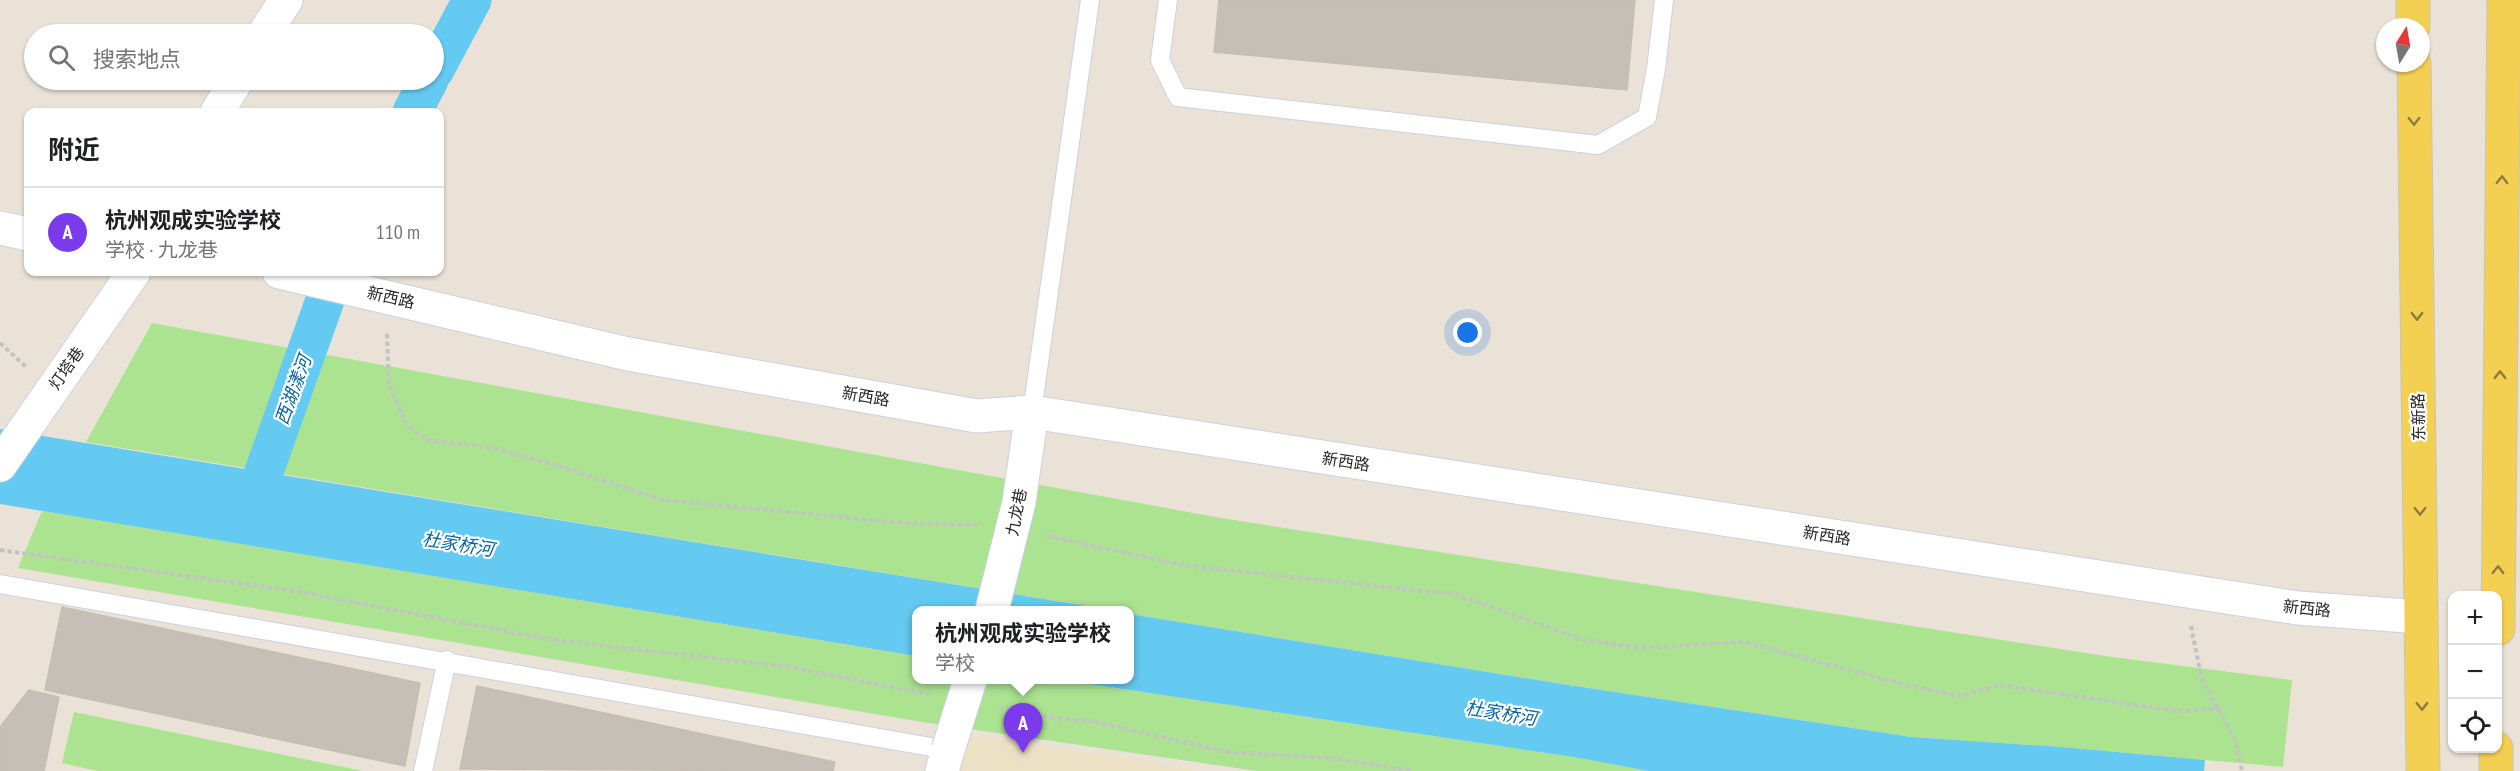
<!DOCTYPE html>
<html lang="zh">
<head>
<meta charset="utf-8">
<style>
  body { margin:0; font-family:"PT Sans Narrow","Noto Sans SC",sans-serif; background:#f2f2f2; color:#202124 }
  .controls { position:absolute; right:18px; bottom:18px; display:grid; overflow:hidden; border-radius:12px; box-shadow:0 2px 4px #0004 }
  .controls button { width:54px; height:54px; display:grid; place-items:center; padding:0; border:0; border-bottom:2px solid #e0e0e0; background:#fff; color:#202124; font:30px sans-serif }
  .compass { position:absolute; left:2376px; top:18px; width:54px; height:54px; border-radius:50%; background:#fff; box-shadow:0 2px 4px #0004; rotate:11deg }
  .you { position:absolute; left:1468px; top:333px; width:21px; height:21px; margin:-15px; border:4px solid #fff; border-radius:50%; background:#1a73e8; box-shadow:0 0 0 9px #1a73e833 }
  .badge { display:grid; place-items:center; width:39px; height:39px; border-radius:50%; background:#7c3aed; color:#fff; font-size:20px; font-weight:700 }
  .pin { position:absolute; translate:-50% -50px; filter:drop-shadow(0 2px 3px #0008) }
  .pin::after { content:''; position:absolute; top:32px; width:21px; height:18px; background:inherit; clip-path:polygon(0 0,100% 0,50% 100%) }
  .popup { position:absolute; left:912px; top:606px; width:222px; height:78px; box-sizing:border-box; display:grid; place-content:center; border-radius:12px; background:#fff; filter:drop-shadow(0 2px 4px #0005); font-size:20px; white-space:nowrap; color:#757577 }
  .popup b { font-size:22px; color:#202124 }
  .popup::after { content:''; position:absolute; left:50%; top:100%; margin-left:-12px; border:12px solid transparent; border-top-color:#fff }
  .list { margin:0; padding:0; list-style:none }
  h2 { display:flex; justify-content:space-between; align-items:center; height:78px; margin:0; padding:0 24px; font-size:26px }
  h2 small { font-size:20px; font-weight:400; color:#757577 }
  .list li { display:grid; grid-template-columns:39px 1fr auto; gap:18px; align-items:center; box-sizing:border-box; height:90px; padding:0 24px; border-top:2px solid #e0e0e0 }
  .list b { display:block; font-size:22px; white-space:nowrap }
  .list p { margin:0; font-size:20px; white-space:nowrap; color:#757577 }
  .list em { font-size:20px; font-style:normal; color:#757577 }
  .icon { flex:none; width:33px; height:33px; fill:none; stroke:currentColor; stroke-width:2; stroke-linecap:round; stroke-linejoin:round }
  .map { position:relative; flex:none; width:2520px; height:771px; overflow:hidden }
  .search { position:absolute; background:#fff; box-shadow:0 2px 4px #0004; left:24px; top:24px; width:420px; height:66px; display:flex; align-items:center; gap:15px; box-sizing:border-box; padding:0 21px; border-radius:33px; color:#757577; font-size:22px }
  .panel { position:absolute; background:#fff; box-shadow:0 2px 4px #0004; left:24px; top:108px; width:420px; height:168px; border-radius:12px }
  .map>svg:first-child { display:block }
</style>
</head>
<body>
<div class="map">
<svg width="2520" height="771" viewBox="0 0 2520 771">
  <rect width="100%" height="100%" fill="#eae2d7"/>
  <path fill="#ede1c5" d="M964 734 1208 771H954Z"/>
  <g fill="#ace391">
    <path d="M152 323 1221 518 2105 656 2292 680 2283 767 2062 747 1912 737 1562 684 1130 614V610H1111L86 442Z"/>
    <path d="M42 511 916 656V680H1063L1579 758 1648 771H1257L922 722 18 568Z"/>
    <path d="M74 712 363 771H98L62 763Z"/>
  </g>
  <g fill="#65caf1">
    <path d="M0 429 1111 610H916V656L0 504Z"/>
    <path d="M1130 614 1562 684 1912 737 2062 747 2205 760 2204 771H1648L1579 758 1063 680H1130Z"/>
  </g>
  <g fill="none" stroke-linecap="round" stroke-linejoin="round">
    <g stroke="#65caf1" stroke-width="39">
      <path d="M434 71 472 0"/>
      <path d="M412 112 429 80"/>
      <path d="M251 508 335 272"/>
    </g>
  </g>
  <g fill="#c5bfb7" stroke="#c5beb1" stroke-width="1.5">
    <path d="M1219 0H1635L1627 90 1214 52Z"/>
    <path d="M62 607 420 683 405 766 45 690Z"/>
    <path d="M477 686 835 762 833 771 460 769Z"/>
    <path d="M29 690 59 697 44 771H0V727Z"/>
  </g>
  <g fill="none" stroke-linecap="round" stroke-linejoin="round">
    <defs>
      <g id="service">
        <path d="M1168 0 1160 60 1178 97 1598 145 1647 117 1656 69 1664 0"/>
        <path d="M1032 412 1090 0"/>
        <path d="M0 584 948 750"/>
        <path d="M423 771 447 660"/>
      </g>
      <g id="minor">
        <path d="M992 610 1019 502 1032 412"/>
        <path d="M942 771 948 750"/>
      </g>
      <g id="tertiary">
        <path d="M264 34 286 0"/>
        <path d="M217 112 237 80"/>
        <path d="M0 228 28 234"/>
        <path d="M279 272 628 354 977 416 1032 412 2298 608 2421 617"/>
        <path d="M0 465 134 272"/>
      </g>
      <g id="primary">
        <path d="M2413 0V27"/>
        <path d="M2414 63 2423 771"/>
        <path d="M2498 629 2504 0"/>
        <path d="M2496 748V771"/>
      </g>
    </defs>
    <use href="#service" stroke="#ccd0e1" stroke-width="20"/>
    <use href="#minor" stroke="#ccd0e1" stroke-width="35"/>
    <use href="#tertiary" stroke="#ccd0e1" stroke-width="35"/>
    <use href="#primary" stroke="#c3c3c3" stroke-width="35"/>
    <g stroke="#c3c3c3" stroke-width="4" stroke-dasharray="4.5 3" stroke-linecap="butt">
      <path d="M387 334 389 386 407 425 428 440 492 448 552 464 663 500 902 523 977 525"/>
      <path d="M0 343 26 367"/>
      <path d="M1047 536 1188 566 1454 594 1585 640 1638 648 1745 642 1906 685 1961 696 1999 685 2176 711 2220 709"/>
      <path d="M0 550 295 591 547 639 789 667 930 694"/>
      <path d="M2191 626 2202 680 2236 741 2242 771"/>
      <path d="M999 708 1052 718 1091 721 1227 752 1332 758 1413 771"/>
    </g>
    <use href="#service" stroke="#fff" stroke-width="18"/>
    <use href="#minor" stroke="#fff" stroke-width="33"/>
    <use href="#tertiary" stroke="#fff" stroke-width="33"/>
    <use href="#primary" stroke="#f4d052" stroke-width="33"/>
    <defs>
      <path id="minor-bridge" d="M948 750 970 680"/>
    </defs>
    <use href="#minor-bridge" stroke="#ccd0e1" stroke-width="35" stroke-linecap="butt"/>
    <use href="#minor-bridge" stroke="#fff" stroke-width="33"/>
  </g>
  <defs><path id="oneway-chevron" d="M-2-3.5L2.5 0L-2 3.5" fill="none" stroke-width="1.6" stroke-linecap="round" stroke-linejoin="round" transform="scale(1.5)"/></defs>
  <g stroke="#8e7c3c">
    <use href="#oneway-chevron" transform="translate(2414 121) rotate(89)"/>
    <use href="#oneway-chevron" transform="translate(2502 180) rotate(-89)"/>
    <use href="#oneway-chevron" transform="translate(2417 316) rotate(89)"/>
    <use href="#oneway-chevron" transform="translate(2500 375) rotate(-89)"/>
    <use href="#oneway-chevron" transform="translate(2420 511) rotate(89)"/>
    <use href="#oneway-chevron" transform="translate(2498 570) rotate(-89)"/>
    <use href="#oneway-chevron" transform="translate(2422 706) rotate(89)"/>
  </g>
  <g text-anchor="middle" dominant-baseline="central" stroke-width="4.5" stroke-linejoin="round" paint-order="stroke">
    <g font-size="16" fill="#272727" stroke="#fff">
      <text transform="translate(391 297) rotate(13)">新西路</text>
      <text transform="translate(66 368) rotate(-55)">灯塔巷</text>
      <text transform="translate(866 396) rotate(10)">新西路</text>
      <text transform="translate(2418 417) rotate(-91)">东新路</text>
      <text transform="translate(1346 461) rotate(9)">新西路</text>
      <text transform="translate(1016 512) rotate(-79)">九龙巷</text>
      <text transform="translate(1827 535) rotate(9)">新西路</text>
      <text transform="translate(2307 608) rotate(6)">新西路</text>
    </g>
    <g font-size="18" font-style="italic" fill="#096598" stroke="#fff">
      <text transform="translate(293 390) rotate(-70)">西湖漾河</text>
      <text transform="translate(458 544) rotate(9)">杜家桥河</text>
      <text transform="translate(1501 713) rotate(9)">杜家桥河</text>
    </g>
  </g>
</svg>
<div class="controls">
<button>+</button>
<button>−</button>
<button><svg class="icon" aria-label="locate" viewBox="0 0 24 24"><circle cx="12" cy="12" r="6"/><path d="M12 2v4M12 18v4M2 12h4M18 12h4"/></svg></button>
</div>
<svg class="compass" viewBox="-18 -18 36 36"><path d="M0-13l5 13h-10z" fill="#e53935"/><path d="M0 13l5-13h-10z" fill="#757577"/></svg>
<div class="you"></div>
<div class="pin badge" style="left:1023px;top:753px">A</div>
<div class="popup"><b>杭州观成实验学校</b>学校</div>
<div class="search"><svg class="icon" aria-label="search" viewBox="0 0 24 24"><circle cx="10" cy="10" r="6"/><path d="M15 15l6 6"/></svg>搜索地点</div>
<section class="panel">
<h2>附近<small></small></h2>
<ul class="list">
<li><span class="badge">A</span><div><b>杭州观成实验学校</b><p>学校 · 九龙巷</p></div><em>110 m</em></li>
</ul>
</section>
</div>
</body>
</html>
